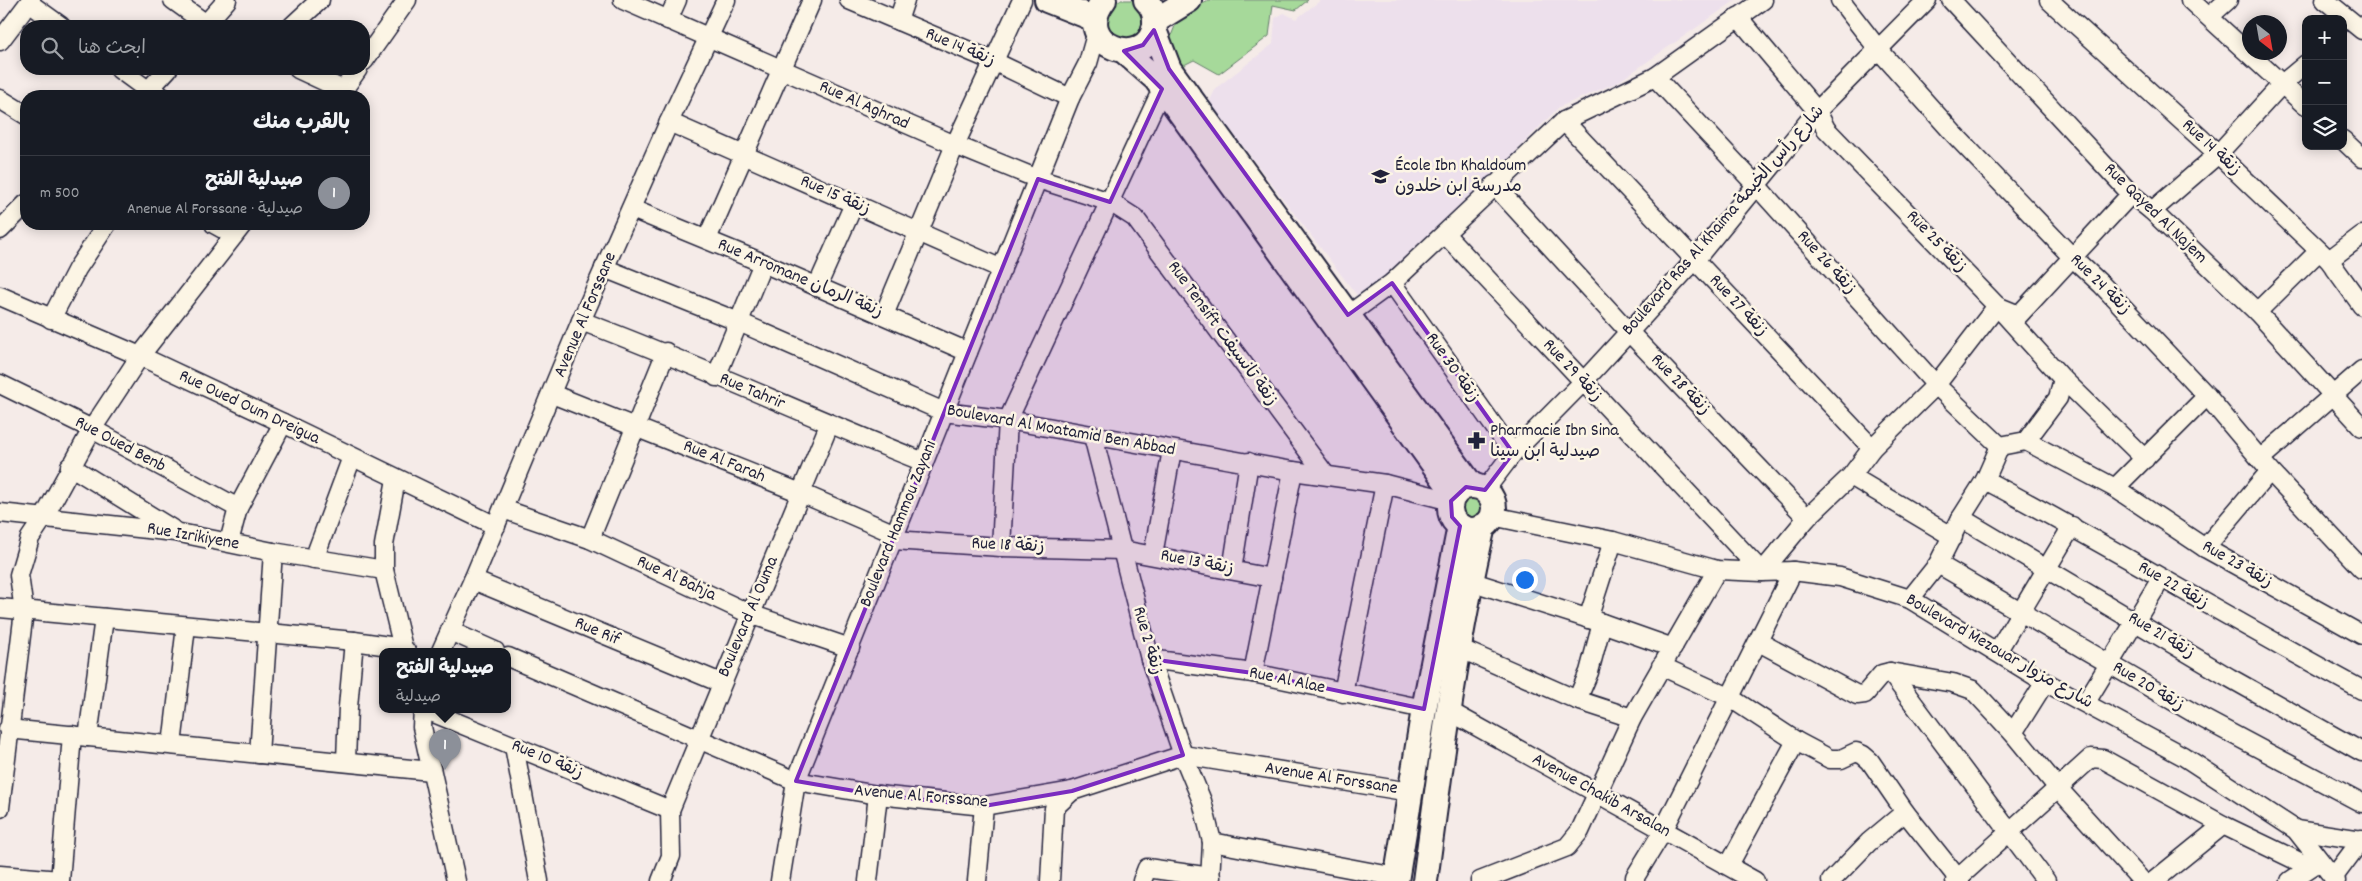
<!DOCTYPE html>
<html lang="ar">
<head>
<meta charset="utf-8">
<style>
  body { margin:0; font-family:Dekko,"Playpen Sans Arabic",sans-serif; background:#242831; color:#f1f3f6; direction:rtl }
  .controls { position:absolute; right:15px; top:15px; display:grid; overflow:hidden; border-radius:10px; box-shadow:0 2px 12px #0003 }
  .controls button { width:45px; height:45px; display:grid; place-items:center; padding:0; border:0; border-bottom:1px solid #363941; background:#171b24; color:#f1f3f6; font:25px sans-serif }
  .compass { position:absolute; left:2242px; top:15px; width:45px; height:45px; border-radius:50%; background:#171b24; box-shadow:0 2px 12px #0003; rotate:149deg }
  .you { position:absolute; left:1524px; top:579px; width:18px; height:18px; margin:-12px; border:4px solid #fff; border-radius:50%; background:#1a73e8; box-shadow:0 0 0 8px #1a73e833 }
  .badge { display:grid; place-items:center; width:32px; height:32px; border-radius:50%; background:#8c9099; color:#fff; font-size:16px; font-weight:700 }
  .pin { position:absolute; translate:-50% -41px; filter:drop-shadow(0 1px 2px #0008) }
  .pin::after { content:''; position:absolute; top:26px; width:18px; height:15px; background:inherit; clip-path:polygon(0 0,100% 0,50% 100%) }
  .popup { position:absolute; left:379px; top:648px; width:132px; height:65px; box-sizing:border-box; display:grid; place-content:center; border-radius:10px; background:#171b24; filter:drop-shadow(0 1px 4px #0005); font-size:16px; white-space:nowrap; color:#9ea1a6 }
  .popup b { font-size:19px; color:#f1f3f6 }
  .popup::after { content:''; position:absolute; left:50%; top:100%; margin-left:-10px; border:10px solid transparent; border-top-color:#171b24 }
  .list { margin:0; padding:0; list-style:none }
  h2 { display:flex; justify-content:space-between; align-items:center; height:65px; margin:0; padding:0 20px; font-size:21px }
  h2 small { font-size:16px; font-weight:400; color:#9ea1a6 }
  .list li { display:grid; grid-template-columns:32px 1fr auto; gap:15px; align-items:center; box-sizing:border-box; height:75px; padding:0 20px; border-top:1px solid #363941 }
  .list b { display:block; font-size:19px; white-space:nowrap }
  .list p { margin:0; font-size:16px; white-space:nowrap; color:#9ea1a6 }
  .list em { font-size:16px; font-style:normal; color:#9ea1a6 }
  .icon { flex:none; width:28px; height:28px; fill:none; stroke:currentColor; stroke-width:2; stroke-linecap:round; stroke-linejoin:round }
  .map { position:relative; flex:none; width:2362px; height:881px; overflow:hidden; direction:ltr }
  .search { position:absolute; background:#171b24; box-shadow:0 2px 12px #0003; left:20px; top:20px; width:350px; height:55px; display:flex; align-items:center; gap:12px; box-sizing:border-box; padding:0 18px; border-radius:20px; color:#9ea1a6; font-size:19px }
  .panel { position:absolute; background:#171b24; box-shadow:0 2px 12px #0003; left:20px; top:90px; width:350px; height:140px; border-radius:20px; direction:rtl }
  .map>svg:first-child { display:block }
</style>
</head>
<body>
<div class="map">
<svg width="2362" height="881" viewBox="0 0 2362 881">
  <rect width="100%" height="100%" fill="#f5ebe8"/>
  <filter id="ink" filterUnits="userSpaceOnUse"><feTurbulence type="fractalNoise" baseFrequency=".02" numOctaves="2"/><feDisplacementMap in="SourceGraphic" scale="10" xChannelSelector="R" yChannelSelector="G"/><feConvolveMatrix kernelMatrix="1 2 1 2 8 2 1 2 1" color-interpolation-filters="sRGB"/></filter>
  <g filter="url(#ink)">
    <path fill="#ede0ec" d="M1321 0H1736L1618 82 1559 107 1520 147 1474 205 1362 302 1209 102 1216 88 1273 44 1275 18 1284 13 1296 19Z"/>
    <g fill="#a6d99a" stroke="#647e6a">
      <path d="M1120 0H1132L1142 7 1146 27 1131 41 1111 36 1104 16 1111 4Z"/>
      <path d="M1209 0H1308L1296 10 1273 5 1269 36 1219 74 1194 60 1180 67 1169 41 1181 11Z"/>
      <circle cx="1472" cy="509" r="15"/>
    </g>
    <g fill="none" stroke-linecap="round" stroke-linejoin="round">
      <defs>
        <g id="street">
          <path d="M173 0 209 26"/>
          <path d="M623 0 955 145 1038 179 1110 202 1135 218 1325 474"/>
          <path d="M849 0 993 61 1070 98"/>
          <path d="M1840 0 1878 49 1954 134 2073 258 2102 285 2207 396 2270 471 2362 569"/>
          <path d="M1951 0 2131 194 2152 211 2257 312 2362 427"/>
          <path d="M2049 0 2218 154 2329 260 2362 306"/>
          <path d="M2190 0 2306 106"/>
          <path d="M2325 0 2362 30"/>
          <path d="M29 3 61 26"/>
          <path d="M2210 16 2228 0"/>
          <path d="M1738 17 1817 111 1826 129 1997 306 2063 379 2145 459"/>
          <path d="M668 20 677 0"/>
          <path d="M898 21 905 0"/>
          <path d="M204 26 227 0"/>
          <path d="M292 26 320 0"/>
          <path d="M0 41 31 0"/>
          <path d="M364 61 407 0"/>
          <path d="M119 69 149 91 161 96"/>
          <path d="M298 69 343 90"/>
          <path d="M1655 77 1756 185 1936 385 2000 446"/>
          <path d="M143 96 168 69"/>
          <path d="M339 96 358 69"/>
          <path d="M0 99 26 115"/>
          <path d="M1564 121 1872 448"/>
          <path d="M669 122 1002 269"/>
          <path d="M2343 140 2362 158"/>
          <path d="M1494 185 1629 332 1807 518"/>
          <path d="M632 209 763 263 968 352"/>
          <path d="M2152 211 2218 154 2282 84 2306 64"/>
          <path d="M214 224 234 235"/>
          <path d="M0 230 26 204"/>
          <path d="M1445 234 1762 572 1807 518 1851 476 1872 448 1936 385 1997 306 2019 315 2131 194"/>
          <path d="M707 239 812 0"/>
          <path d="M2329 260 2362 235"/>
          <path d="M604 268 739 322 944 412 1008 420 1293 471 1385 484 1451 501"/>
          <path d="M1392 283 1513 453"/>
          <path d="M817 287 854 204"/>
          <path d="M0 296 140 356 283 423 496 526"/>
          <path d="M2257 312 2319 251"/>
          <path d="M884 315 955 145 1022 0"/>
          <path d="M1348 315 1392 283 1564 121 1655 77 1763 0"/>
          <path d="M51 319 77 269 107 224"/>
          <path d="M581 321C697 364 809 417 924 462"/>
          <path d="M716 377 763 263"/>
          <path d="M0 384 92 429 238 508"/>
          <path d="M552 394 801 493 895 534"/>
          <path d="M1093 436 1150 659 1183 755 1202 801 1212 842 1210 881"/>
          <path d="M2026 441 2115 488 2207 396"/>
          <path d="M2260 459 2362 370"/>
          <path d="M70 466 172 529"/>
          <path d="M1851 476 1953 537"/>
          <path d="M396 479 384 545V570L403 648 406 651"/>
          <path d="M1985 480C2112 547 2235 622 2362 690"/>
          <path d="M2115 488 2205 548 2362 635"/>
          <path d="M1485 490 1513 453 1583 382 1695 260 1817 111 1927 0"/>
          <path d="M503 509 590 539 750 614 850 648"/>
          <path d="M0 513 175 532 273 552 384 570"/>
          <path d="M1492 516 1613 541 1717 570 1762 572 1793 571 1840 577 1910 599 2045 682 2183 756 2296 830 2336 881"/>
          <path d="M1961 518 2230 678 2362 752"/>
          <path d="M590 539 666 352"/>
          <path d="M893 540 1001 547 1122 550 1272 578"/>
          <path d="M229 542 238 508 283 423"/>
          <path d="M1001 547 1008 420 1162 89"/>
          <path d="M2205 548 2270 471"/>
          <path d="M1153 555 1172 450"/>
          <path d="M314 559 352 457"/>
          <path d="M1938 564 2204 719 2362 803"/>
          <path d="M1232 570 1249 462"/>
          <path d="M473 580 721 683"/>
          <path d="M1470 581 1602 623 1673 648"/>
          <path d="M1910 599 1938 564 1961 518 1985 480 2000 446 2026 441 2058 398 2063 379"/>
          <path d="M0 608 354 641 403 648"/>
          <path d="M1588 619 1613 541"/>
          <path d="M450 631 495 651"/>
          <path d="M1759 642 1857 695 1865 694 1882 674 1890 672 1953 683 1973 690 2013 733 2058 788 2142 881"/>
          <path d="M1459 648 1577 700 1632 718"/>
          <path d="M441 651 473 580 581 321 669 122 726 0"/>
          <path d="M1997 652 2072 526"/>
          <path d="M508 657 796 781 878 795 984 806 1072 791 1183 755 1410 792"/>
          <path d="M1150 659 1253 673 1424 709"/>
          <path d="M1661 666 1729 697 1796 741 1830 759H1841L1856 752 1863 755 1870 761 1905 812 1960 881"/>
          <path d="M1890 672 2046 881"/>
          <path d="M1253 673 1293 471"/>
          <path d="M1343 693 1385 484"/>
          <path d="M1577 700 1589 672 1602 623"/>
          <path d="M2086 702 2161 579"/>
          <path d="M423 709 422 727 456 881"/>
          <path d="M424 709 670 810"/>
          <path d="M1449 711 1755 881"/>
          <path d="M8 729 431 771"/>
          <path d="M2013 733 2045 682"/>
          <path d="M88 737 104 618"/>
          <path d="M172 745 186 626"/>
          <path d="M514 746 539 881"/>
          <path d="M259 754 273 552"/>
          <path d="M346 761 348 707 354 641"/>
          <path d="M0 808 24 611 19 575 30 538 44 517 92 429 140 356 243 224"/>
          <path d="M2296 830 2362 840"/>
          <path d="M1212 842 1396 877"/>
          <path d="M1729 865 1796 741"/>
          <path d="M0 875 60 880"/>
          <path d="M2333 878 2362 839"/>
          <path d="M60 881 72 735"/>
          <path d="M661 881 671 856 670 810 829 425"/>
          <path d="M780 881 796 781 1070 98 1088 63 1097 31"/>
          <path d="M868 881 878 795"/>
          <path d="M977 881 984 806"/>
          <path d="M1050 881 1054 808 1072 791"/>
          <path d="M1142 881 1147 868 1211 877"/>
          <path d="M1480 881 1567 847 1580 831 1632 718 1717 570"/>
          <path d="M1635 881V877L1663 831 1793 571"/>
          <path d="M1831 881 1869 842 1905 812"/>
          <path d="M1955 881 2091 758 2103 759 2223 825 2310 867"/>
          <path d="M2154 881 2223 825"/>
          <path d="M2290 881 2317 863"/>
        </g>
        <g id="secondary">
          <path d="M1047 0 1095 19"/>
          <path d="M1104 0C1069 45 1148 73 1155 25 1156 15 1153 7 1146 0"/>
          <path d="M1155 21 1189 0"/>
          <path d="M1154 30 1169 69 1472 486"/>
          <path d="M1124 51 1156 79 1455 494"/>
          <circle cx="1472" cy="508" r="22"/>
          <path d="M1396 881 1424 709 1460 526"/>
          <path d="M1425 881C1441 762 1456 643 1483 526"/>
        </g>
      </defs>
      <use href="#street" stroke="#22223b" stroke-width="21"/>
      <use href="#secondary" stroke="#22223b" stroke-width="28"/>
      <use href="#street" stroke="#fcf5e5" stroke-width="18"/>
      <use href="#secondary" stroke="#fcf5e5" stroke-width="24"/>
    </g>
  </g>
  <path fill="#7b2cbf" fill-opacity="0.2" stroke="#7b2cbf" stroke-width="4" stroke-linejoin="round" d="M1154 30 1169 69 1348 315 1392 283 1513 453 1485 490 1466 487 1451 501 1452 517 1460 526 1424 709 1253 673 1150 659 1183 755 1072 791 984 806 878 795 796 781 1038 179 1110 202 1162 89 1124 51 1143 45Z"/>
  <defs>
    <symbol id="school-bare" viewBox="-9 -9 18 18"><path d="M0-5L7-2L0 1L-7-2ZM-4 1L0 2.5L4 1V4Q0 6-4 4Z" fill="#22223b" stroke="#fcf5e5" stroke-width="2.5" paint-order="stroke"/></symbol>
    <symbol id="pharmacy-bare" viewBox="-9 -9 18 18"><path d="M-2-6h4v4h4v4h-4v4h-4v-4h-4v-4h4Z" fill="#22223b" stroke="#fcf5e5" stroke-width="2.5" paint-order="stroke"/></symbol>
  </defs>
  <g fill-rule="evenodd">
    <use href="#school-bare" x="1368" y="164" width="25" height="25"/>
    <use href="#pharmacy-bare" x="1464" y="428" width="25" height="25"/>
  </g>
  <g text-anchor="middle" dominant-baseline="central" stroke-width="5" stroke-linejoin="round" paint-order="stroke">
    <g font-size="18" fill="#22223b" stroke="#fcf5e5">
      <text transform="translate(960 48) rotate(23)">Rue 14 زنقة</text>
      <text transform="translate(864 106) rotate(24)">Rue Al Aghrad</text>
      <text transform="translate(2211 148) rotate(43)">Rue 14 زنقة</text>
      <text transform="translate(835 196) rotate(24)">Rue 15 زنقة</text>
      <text transform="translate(2155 214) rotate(44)">Rue Qayed Al Najem</text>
      <text transform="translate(1724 221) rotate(-49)">Boulevard Ras Al Khaima شارع رأس الخيمة</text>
      <text transform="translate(1936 242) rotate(46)">Rue 25 زنقة</text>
      <text transform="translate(1826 263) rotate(48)">Rue 26 زنقة</text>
      <text transform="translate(800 279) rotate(23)">Rue Arromane زنقة الرمان</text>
      <text transform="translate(2100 285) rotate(45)">Rue 24 زنقة</text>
      <text transform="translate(1738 306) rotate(47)">Rue 27 زنقة</text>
      <text transform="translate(586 315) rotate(-67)">Avenue Al Forssane</text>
      <text transform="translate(1222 334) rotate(54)">Rue Tensift زنقة تانسيفت</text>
      <text transform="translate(1452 368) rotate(55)">Rue 30 زنقة</text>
      <text transform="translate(1572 371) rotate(47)">Rue 29 زنقة</text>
      <text transform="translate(1680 385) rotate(46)">Rue 28 زنقة</text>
      <text transform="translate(752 392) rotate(23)">Rue Tahrir</text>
      <text transform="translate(249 408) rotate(25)">Rue Oued Oum Dreigua</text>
      <text transform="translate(1061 431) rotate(10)">Boulevard Al Moatamid Ben Abbad</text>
      <text transform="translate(120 445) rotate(28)">Rue Oued Benb</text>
      <text transform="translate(724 462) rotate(22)">Rue Al Farah</text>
      <text transform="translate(899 524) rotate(-68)">Boulevard Hammou Zayani</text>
      <text transform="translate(193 537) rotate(10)">Rue Izrikiyene</text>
      <text transform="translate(1008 546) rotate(3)">Rue 18 زنقة</text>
      <text transform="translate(1197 563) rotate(11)">Rue 13 زنقة</text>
      <text transform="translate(2237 565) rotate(30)">Rue 23 زنقة</text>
      <text transform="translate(676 579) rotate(25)">Rue Al Bahja</text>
      <text transform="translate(2173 586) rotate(30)">Rue 22 زنقة</text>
      <text transform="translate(749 617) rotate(-67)">Boulevard Al Ouma</text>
      <text transform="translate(597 632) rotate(23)">Rue Rif</text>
      <text transform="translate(2161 636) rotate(31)">Rue 21 زنقة</text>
      <text transform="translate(1147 641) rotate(74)">Rue 2 زنقة</text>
      <text transform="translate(1999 652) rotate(30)">Boulevard Mezouar شارع مزوار</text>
      <text transform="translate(1287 681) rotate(12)">Rue Al Alae</text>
      <text transform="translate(2148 687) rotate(31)">Rue 20 زنقة</text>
      <text transform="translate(547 760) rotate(23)">Rue 10 زنقة</text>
      <text transform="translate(1331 779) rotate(9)">Avenue Al Forssane</text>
      <text transform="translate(1601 796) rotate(29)">Avenue Chakib Arsalan</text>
      <text transform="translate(921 797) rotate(5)">Avenue Al Forssane</text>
    </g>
    <g font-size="18" fill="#22223b" stroke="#fcf5e5" text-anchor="start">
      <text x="1395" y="166">École Ibn Khaldoum<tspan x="1395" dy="21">مدرسة ابن خلدون</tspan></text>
      <text x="1490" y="431">Pharmacie Ibn Sina<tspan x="1490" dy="21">صيدلية ابن سينا</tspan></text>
    </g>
  </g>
</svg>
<div class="controls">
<button>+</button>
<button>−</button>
<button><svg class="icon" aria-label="layers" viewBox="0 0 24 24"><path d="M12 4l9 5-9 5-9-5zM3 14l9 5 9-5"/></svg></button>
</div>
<svg class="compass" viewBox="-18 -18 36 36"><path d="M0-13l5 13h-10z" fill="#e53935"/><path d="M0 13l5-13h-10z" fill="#9ea1a6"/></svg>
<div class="you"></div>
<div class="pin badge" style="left:445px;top:770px">1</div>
<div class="popup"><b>صيدلية الفتح</b>صيدلية</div>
<div class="search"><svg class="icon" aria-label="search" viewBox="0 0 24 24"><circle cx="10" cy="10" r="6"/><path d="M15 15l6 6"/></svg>ابحث هنا</div>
<section class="panel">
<h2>بالقرب منك<small></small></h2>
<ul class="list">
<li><span class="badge">1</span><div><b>صيدلية الفتح</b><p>صيدلية · Anenue Al Forssane</p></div><em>500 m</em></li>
</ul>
</section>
</div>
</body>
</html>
